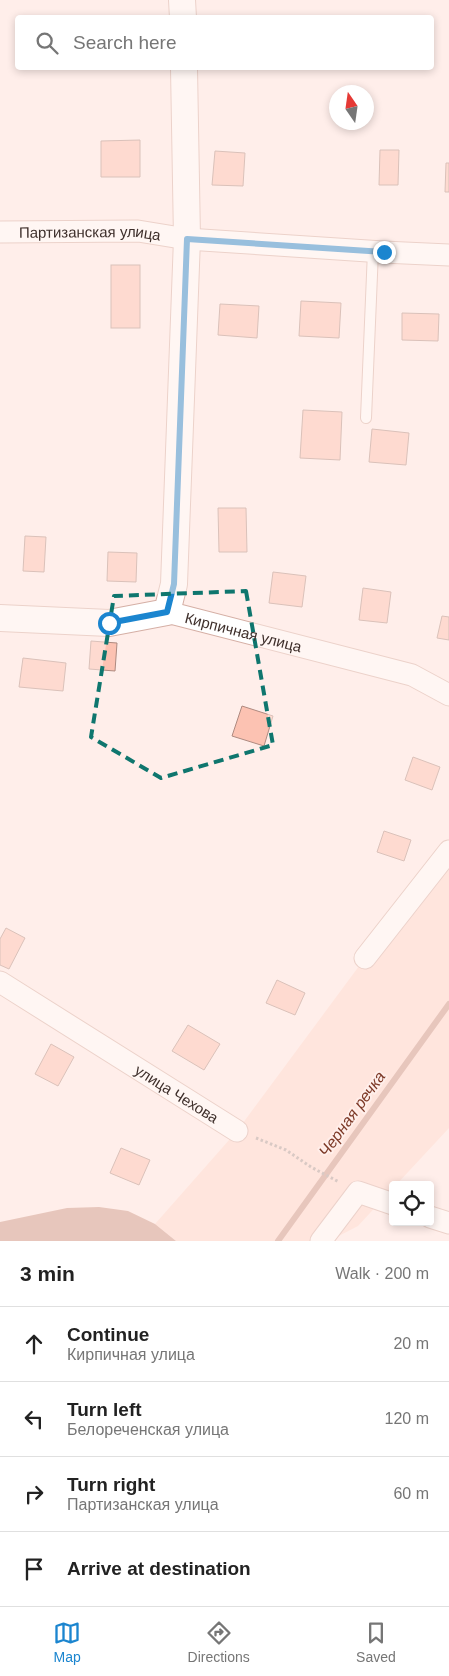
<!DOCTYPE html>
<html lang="en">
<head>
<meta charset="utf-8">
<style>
  body { margin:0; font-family:Helvetica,sans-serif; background:#f6f6f6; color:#222 }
  .controls { position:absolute; right:15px; bottom:15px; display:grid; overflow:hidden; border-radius:5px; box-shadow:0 2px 8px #0003 }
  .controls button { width:45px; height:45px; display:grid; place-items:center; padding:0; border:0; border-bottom:1px solid #e0e0e0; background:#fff; color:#222; font:25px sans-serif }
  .compass { position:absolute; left:329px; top:85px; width:45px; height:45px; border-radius:50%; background:#fff; box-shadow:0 2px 8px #0003; rotate:347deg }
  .stop { position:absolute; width:15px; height:15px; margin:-11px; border:4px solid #1b85cf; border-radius:50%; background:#fff }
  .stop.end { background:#1b85cf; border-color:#fff; box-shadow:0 1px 5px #0008 }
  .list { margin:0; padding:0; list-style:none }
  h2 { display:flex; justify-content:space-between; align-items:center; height:65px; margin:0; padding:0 20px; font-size:21px }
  h2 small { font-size:16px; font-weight:400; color:#767676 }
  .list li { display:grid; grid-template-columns:32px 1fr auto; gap:15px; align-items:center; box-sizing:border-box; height:75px; padding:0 20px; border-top:1px solid #e0e0e0 }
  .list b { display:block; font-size:19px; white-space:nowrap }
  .list p { margin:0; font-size:16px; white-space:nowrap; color:#767676 }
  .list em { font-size:16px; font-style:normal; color:#767676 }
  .icon { flex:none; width:28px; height:28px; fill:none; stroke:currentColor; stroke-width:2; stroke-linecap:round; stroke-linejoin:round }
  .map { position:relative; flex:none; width:449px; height:1241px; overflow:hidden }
  .search { position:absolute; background:#fff; box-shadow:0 2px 8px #0003; left:15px; right:15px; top:15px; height:55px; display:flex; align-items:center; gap:12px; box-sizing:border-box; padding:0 18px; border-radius:5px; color:#767676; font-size:19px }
  .sheet { height:365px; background:#fff }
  nav { display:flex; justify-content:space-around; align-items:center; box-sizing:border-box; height:70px; border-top:1px solid #e0e0e0; background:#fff; font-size:14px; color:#767676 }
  nav a { display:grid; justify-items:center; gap:2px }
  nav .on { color:#1b85cf }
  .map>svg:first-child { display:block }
</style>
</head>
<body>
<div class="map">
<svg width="449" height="1241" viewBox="0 0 449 1241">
  <rect width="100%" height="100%" fill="#ffeeea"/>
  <path fill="#ffd9cf" d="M449 851V1128L396 1185H393V1188L358 1226 329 1241H176L155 1224 237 1131 365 958Z"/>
  <path fill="#cb9586" d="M99 1207 128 1211 155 1224 176 1241H0V1222L67 1208Z"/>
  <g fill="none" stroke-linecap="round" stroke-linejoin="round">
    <path stroke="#cb9586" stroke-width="6" d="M278 1241 449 1004"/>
  </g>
  <g fill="#fcc2b2" stroke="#ae8a80">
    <path d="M140 140V177H101V141Z"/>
    <path d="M380 150H399L398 185H379Z"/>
    <path d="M215 151 245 153 243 186 212 185Z"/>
    <path d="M446 163H449V192H445Z"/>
    <rect x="111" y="265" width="29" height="63"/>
    <path d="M301 301 341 303 339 338 299 336Z"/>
    <path d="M220 304 259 306 257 338 218 335Z"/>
    <path d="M402 313 439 314 438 341 402 340Z"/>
    <path d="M303 410 342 412 340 460 300 458Z"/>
    <path d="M372 429 409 433 406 465 369 462Z"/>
    <path d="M218 508H246L247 552H219Z"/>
    <path d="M25 536 46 537 44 572 23 571Z"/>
    <path d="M108 552 137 553 136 582 107 581Z"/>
    <path d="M273 572 306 576 302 607 269 603Z"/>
    <path d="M363 588 391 592 387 623 359 620Z"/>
    <path d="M442 616 449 617V640L437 638Z"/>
    <path d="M91 641 117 643 115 671 89 669Z"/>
    <path d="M23 658 66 663 63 691 19 687Z"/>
    <path d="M242 706 273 716 264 746 232 736Z"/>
    <path d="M413 757 440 767 432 790 405 780Z"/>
    <path d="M384 831 411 840 404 861 377 852Z"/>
    <path d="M6 928 25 938 9 969 0 965V939Z"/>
    <path d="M277 980 305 993 295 1015 266 1003Z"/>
    <path d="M188 1025 220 1044 204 1070 172 1051Z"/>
    <path d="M51 1044 74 1057 58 1086 35 1074Z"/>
    <path d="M121 1148 150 1160 139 1185 110 1173Z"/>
  </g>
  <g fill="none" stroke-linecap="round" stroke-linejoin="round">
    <defs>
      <path id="service" d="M366 418 373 251"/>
      <g id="minor">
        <path id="s1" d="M0 232 138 231 187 239 383 252 449 255"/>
        <path id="s2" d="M167 612 412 675 449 695"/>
        <path d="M365 958 449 851"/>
        <path id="s3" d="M0 982 237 1131"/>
        <path d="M430 1217 449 1223"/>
        <path d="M321 1241 358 1192 393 1204"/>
      </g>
      <g id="tertiary">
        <path d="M182 0 183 18"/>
        <path d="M0 618 109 623 167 612 174 584 187 239 184 68"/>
      </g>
    </defs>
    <use href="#service" stroke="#d5afa5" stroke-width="12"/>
    <use href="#minor" stroke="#d5afa5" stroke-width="23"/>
    <use href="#tertiary" stroke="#d5afa5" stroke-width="28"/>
    <path stroke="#ac9c98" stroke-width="3" stroke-dasharray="2.5 2.5" stroke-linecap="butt" d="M256 1138 286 1150 311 1167 339 1182"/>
    <use href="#service" stroke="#fff" stroke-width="10"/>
    <use href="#minor" stroke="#fff" stroke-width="21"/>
    <use href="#tertiary" stroke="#fff" stroke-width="26"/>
  </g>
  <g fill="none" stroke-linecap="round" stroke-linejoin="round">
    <path stroke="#1b85cf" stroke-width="6" d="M109 623 167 612 174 584 187 239 384 252"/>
  </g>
  <path d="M0 0H449V1241H0ZM246 591 273 745 161 778 91 737 114 596Z" fill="#ffeeea" fill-opacity=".55" fill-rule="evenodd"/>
  <path fill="none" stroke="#0f766e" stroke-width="4" stroke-dasharray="10 6" stroke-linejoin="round" d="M246 591 273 745 161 778 91 737 114 596Z"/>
  <g text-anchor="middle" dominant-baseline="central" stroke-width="4" stroke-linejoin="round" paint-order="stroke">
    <g font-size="15" fill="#3e2f2b" stroke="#ffeeea">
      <text stroke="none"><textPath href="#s1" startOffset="90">Партизанская улица</textPath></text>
      <text stroke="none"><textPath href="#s2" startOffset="79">Кирпичная улица</textPath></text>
      <text stroke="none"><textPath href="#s3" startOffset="209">улица Чехова</textPath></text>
    </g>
    <g font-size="16" font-style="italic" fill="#7d3927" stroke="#ffeeea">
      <text transform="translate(352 1114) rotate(-54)">Черная речка</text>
    </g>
  </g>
</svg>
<div class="controls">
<button><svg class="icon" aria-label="locate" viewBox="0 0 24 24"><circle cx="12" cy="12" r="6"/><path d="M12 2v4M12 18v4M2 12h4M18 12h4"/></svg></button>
</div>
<svg class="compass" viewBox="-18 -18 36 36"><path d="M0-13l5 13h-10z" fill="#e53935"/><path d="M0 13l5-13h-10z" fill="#767676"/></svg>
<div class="stop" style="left:109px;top:623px"></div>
<div class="stop end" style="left:384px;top:252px"></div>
<div class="search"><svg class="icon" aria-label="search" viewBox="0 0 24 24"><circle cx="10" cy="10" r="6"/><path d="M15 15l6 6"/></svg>Search here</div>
</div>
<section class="sheet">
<h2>3 min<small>Walk · 200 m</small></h2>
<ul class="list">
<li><svg class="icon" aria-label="ahead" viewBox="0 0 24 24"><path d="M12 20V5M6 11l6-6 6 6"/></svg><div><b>Continue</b><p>Кирпичная улица</p></div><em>20 m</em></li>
<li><svg class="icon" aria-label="left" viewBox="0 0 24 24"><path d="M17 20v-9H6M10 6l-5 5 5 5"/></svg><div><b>Turn left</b><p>Белореченская улица</p></div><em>120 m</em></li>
<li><svg class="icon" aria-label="right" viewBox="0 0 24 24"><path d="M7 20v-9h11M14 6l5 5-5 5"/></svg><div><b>Turn right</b><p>Партизанская улица</p></div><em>60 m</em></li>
<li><svg class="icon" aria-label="arrive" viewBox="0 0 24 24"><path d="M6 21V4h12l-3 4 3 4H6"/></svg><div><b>Arrive at destination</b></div></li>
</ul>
</section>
<nav>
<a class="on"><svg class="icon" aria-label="map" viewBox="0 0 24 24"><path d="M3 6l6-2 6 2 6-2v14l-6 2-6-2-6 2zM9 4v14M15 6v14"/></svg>Map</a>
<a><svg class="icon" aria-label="directions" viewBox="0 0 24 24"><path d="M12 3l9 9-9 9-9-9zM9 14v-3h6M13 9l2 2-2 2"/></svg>Directions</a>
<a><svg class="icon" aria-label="saved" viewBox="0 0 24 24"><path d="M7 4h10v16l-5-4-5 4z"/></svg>Saved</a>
</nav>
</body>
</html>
